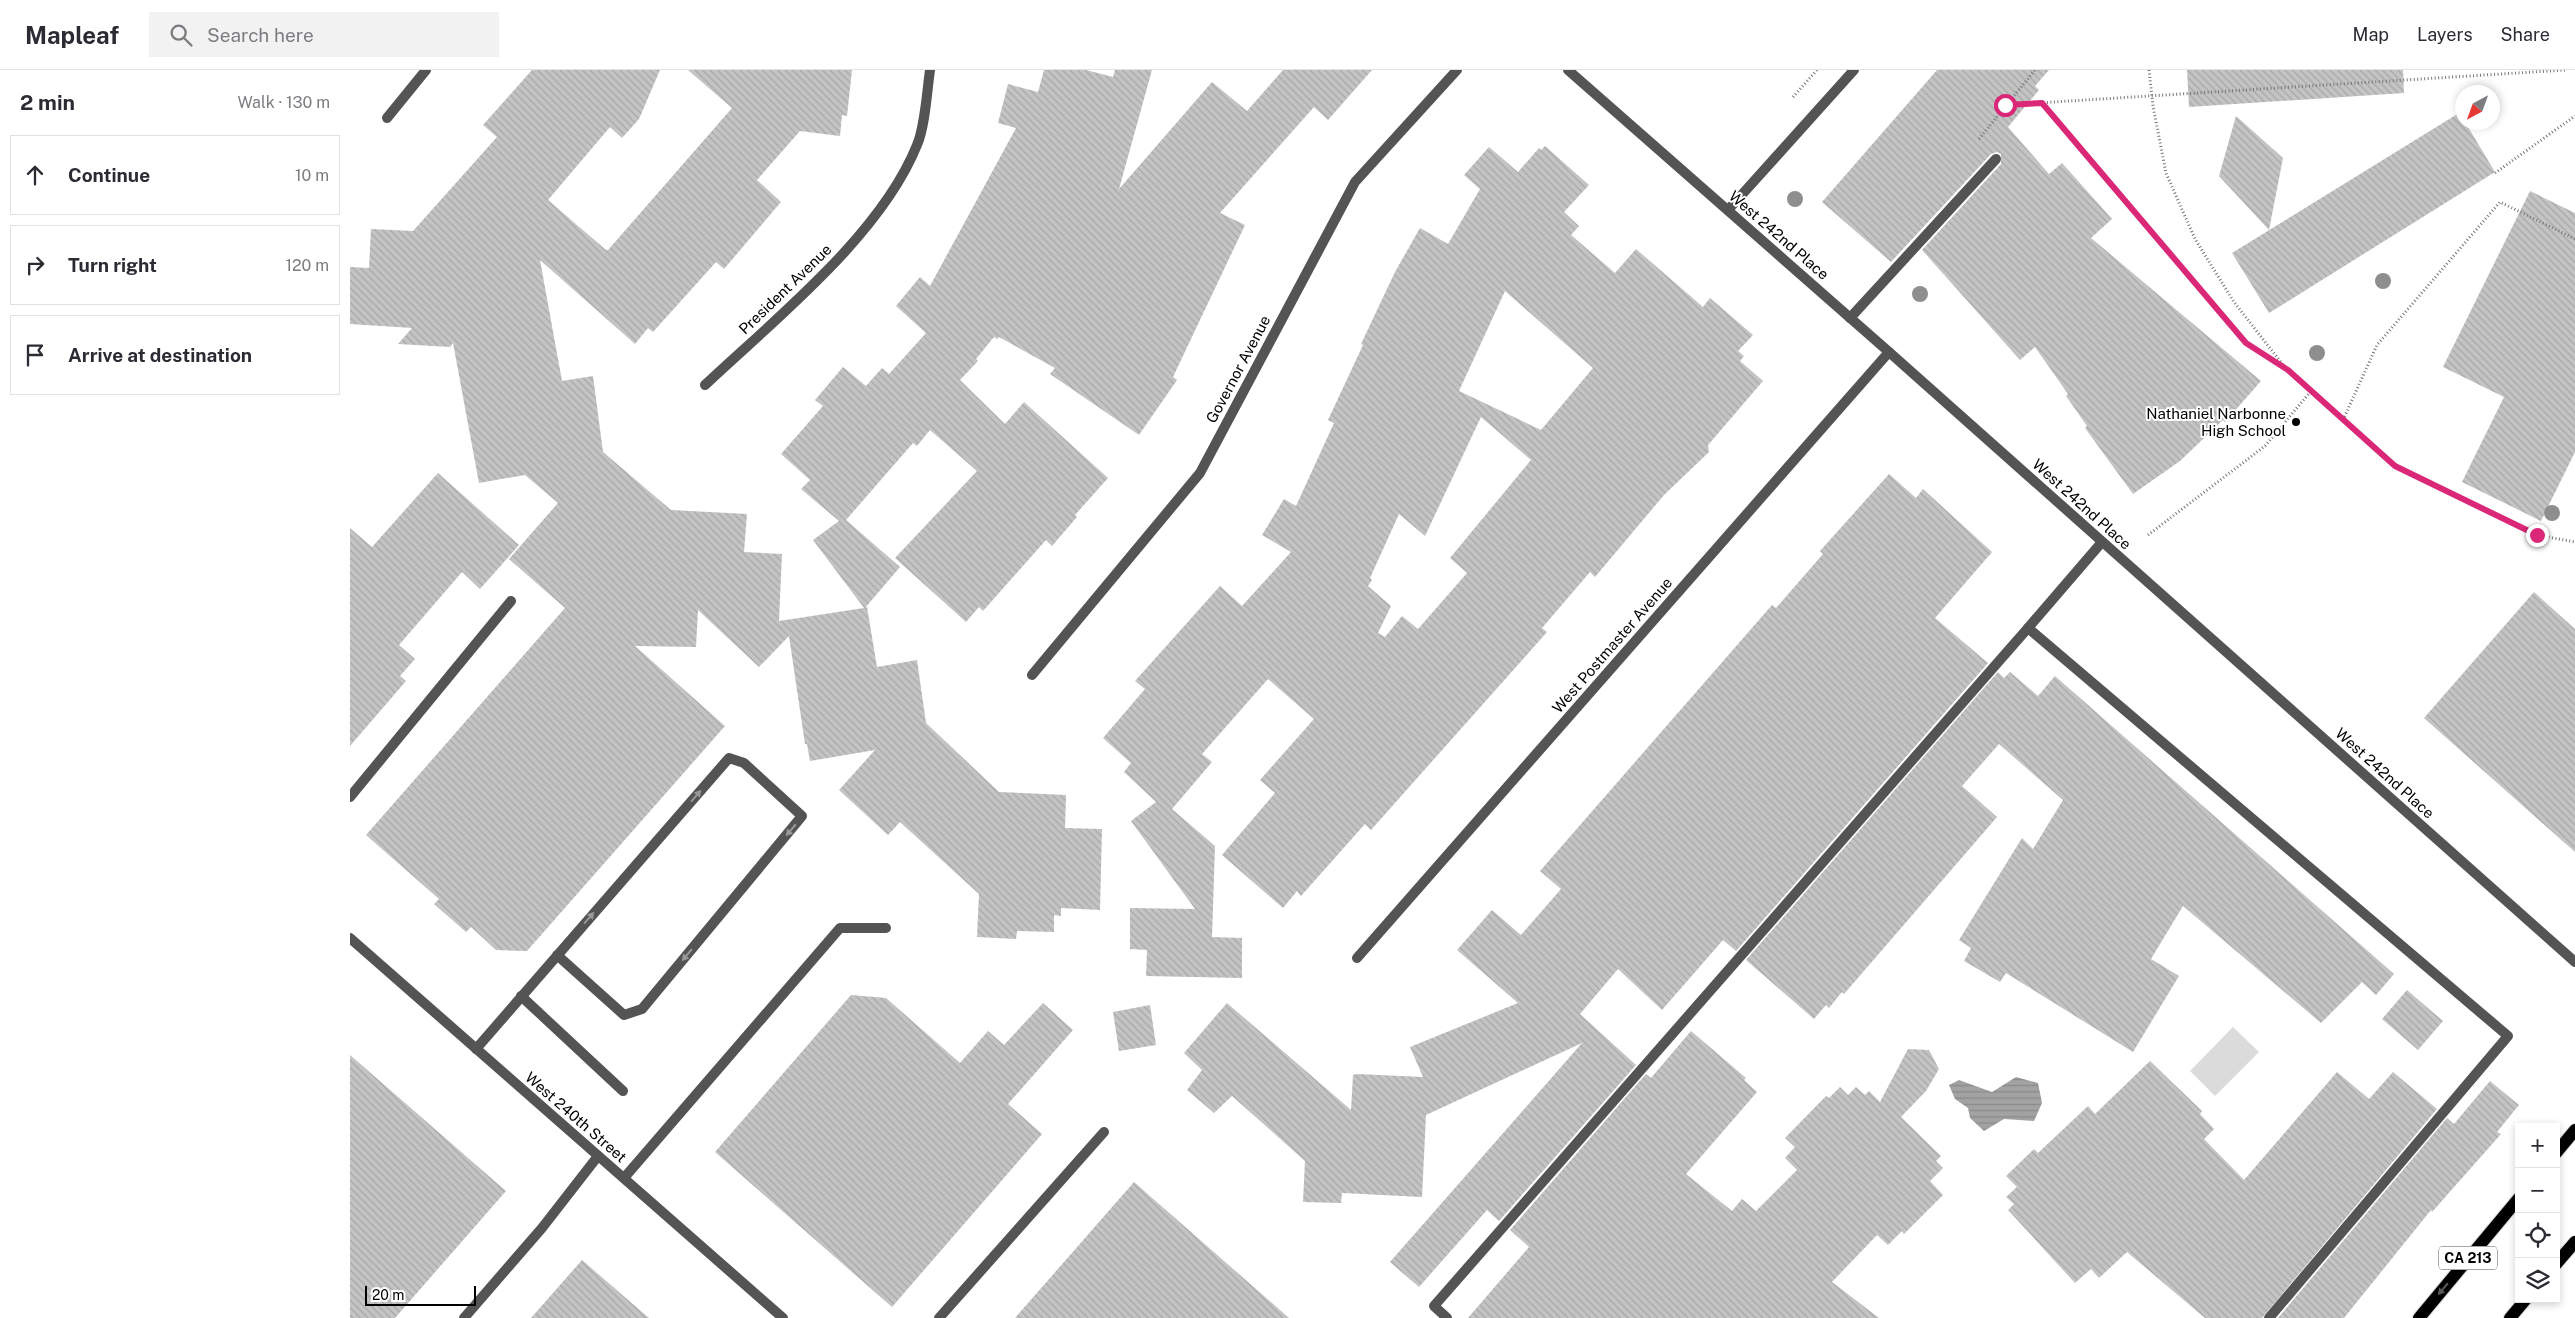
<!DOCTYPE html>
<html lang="en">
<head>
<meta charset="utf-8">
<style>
  body { margin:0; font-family:"Public Sans",sans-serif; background:#f2f2f3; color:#2b2b33 }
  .controls { position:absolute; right:15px; bottom:15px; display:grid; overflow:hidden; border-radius:0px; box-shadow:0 2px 8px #0003 }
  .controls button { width:45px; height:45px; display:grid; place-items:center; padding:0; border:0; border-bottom:1px solid #e1e1e2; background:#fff; color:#2b2b33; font:25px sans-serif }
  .compass { position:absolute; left:2105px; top:15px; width:45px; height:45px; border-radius:50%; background:#fff; box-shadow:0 2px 8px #0003; rotate:221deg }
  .scale { position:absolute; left:15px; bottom:12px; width:111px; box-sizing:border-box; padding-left:5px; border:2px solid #000; border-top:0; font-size:14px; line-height:18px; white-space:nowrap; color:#000; -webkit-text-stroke:4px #fff; paint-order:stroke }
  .stop { position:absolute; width:15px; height:15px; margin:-11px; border:4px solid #db2777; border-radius:50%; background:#fff }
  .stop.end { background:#db2777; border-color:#fff; box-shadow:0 1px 5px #0008 }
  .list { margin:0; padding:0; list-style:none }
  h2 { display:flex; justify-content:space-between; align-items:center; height:65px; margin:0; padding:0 20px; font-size:21px }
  h2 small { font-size:16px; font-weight:400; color:#7c7c81 }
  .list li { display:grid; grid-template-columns:32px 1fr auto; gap:15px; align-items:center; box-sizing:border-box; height:80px; margin:0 10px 10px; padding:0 10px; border:1px solid #e1e1e2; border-radius:0px }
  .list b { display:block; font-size:19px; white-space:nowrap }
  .list em { font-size:16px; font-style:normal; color:#7c7c81 }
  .icon { flex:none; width:28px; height:28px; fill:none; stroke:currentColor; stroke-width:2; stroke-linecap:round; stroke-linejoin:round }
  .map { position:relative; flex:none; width:2225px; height:1248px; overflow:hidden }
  header { display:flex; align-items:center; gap:30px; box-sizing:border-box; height:70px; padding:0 25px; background:#fff; border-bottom:1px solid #e1e1e2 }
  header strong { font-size:24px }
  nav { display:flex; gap:28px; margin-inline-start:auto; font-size:18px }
  .search { width:350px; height:45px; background:#f2f2f3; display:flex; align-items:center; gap:12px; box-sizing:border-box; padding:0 18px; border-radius:0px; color:#7c7c81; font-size:19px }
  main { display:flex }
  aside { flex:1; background:#fff }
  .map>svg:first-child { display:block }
</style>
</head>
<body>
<header>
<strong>Mapleaf</strong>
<div class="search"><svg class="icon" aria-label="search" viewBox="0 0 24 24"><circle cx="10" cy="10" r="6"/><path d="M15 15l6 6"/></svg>Search here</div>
<nav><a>Map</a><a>Layers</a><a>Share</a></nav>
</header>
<main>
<aside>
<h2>2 min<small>Walk · 130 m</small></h2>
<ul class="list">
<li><svg class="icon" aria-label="ahead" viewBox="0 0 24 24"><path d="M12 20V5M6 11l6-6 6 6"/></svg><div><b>Continue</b></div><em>10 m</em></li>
<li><svg class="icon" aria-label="right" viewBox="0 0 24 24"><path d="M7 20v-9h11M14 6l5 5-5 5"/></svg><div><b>Turn right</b></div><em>120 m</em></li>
<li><svg class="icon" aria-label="arrive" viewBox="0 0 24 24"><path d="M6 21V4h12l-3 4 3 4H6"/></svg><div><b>Arrive at destination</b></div></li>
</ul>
</aside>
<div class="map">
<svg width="2225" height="1248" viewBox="0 0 2225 1248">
  <defs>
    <pattern id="water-rules" width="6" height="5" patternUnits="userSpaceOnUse" patternTransform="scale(1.25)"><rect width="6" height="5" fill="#a2a2a2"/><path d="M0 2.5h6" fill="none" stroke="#8a8a8a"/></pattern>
    <pattern id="building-back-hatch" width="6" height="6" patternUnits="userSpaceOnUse" patternTransform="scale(1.25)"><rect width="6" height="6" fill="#c4c4c4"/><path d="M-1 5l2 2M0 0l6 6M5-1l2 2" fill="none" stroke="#a7a7a7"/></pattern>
  </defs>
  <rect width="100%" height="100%" fill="#fff"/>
  <path fill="#dbdbdb" d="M1883 957 1909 982 1865 1026 1840 1001Z"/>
  <path fill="url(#water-rules)" d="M1666 1007 1688 1013 1692 1033 1684 1051 1654 1049 1634 1061 1620 1048 1618 1038 1605 1029 1599 1015 1609 1010 1642 1022Z"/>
  <g fill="url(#building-back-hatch)" fill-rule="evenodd">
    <path d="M182 0H310L289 49 272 68 260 57 198 130 256 180H258L382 38 338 0H502L497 46 492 45 490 66 450 61 407 110 431 132 374 199 366 192 303 262 298 258 285 274 190 190 212 311 243 306 253 382 321 440 397 444 394 482 432 484 429 551 514 538 463 470 489 451 451 419 460 410 431 384 473 336 465 330 493 297 516 316 532 298 539 304 576 263 546 236 570 207 580 216 666 58 648 53 658 14 688 22 694 0H736L763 7 765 0H802L769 119 862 12 897 41 933 0H1022L978 50 964 37 870 143 895 155 823 307 827 310 789 365 700 304 705 298 649 267 647 269 644 267 626 289 628 291 610 310 655 354 674 332 758 408 725 445 727 447 702 476 696 470 633 541 629 537 616 552 545 488 627 401 580 360 567 376 563 373 496 450 550 497 515 538 517 537 527 597 567 590 576 653 649 722 716 725 715 758 752 759 750 840 711 838V846L704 845V862L667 861 666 869 627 867 629 824 550 752 538 765 489 720 525 680 460 691 457 674H455L439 566 409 597 348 540 346 577 285 576 375 656 177 881 146 880 121 857 116 862 84 834 89 829 16 765 215 538 159 489 208 433 175 405 129 413 103 273 100 277 48 274 62 258 0 254V197L19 198 21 159 63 161 147 67 133 55Z"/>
    <path d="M1587 0H1699L1685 16 1689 20 1658 57 1699 104 1712 93 1762 149 1741 168 1911 311 1875 352 1873 350 1830 391 1783 424 1735 358 1737 356 1716 326 1718 324 1685 277 1670 290 1572 180 1651 94V84L1647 82 1641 84 1541 192 1472 132Z"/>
    <path d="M1837 0H2053L2054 23 1839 37Z"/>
    <path d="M2109 43 2112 52H2115L2145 102 1919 243 1882 183Z"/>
    <path d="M1886 46 1933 88 1919 160 1869 106Z"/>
    <path d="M1195 76 1239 115 1214 142 1229 156 1221 165 1265 203 1286 179 1353 237 1360 228 1403 265 1388 281 1394 286 1390 291 1413 311 1358 375 1359 382 1314 425 1245 507 1240 502 1192 558 1197 562 1021 760 1015 754 951 826 947 821 933 838 872 785 925 723 910 710 964 649 918 609 852 684 862 692 822 739 865 776 862 867 892 868V908L796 906 797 880 780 879V838L845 839 781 751 806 732 774 702 781 693 753 668 795 619 785 611 870 516 892 536 941 482 912 465 934 429 946 436 984 353 978 350 1013 275 1011 274 1045 202 1070 158 1098 174 1130 119 1114 105 1139 77 1168 102 1189 78 1191 80ZM1155 221 1243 298 1191 360 1109 321ZM1131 347 1181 390 1100 488 1117 503 1068 559 1052 546 1035 567 1028 563 1041 536 1018 516 1022 510 1020 508 1049 444 1075 466Z"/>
    <path d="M2180 121 2225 143V382L2191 451 2112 412 2154 327 2093 297Z"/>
    <path d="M88 403 169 475 130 519 112 502 49 575 65 589 50 606 56 611 0 676V458L22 477Z"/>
    <path d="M1539 404 1566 428 1573 419 1642 482 1585 548 1638 593 1386 881 1373 870 1312 940 1268 899 1230 944 1286 995 1149 1151 1137 1140 1069 1217 1040 1192 1232 973 1076 1045 1072 1127 992 1123 991 1133 953 1132 955 1091 882 1026 864 1043 837 1020 852 1000 834 983 877 933 1001 1040 1003 1005 1007 1004 1073 1007 1060 977 1168 933 1107 880 1142 840 1171 865 1211 819 1190 801 1422 535 1426 538 1473 484 1470 481Z"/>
    <path d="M2184 522 2225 559V782L2074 648Z"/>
    <path d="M1648 602 1654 608 1660 602 1688 626 1705 606 2044 904 2026 925 2012 912 1971 953 1833 836 1801 889 1829 906 1783 982 1656 903 1650 912 1614 891 1621 878 1609 870 1672 768 1683 779 1713 730 1649 674 1612 716 1647 747 1494 924 1492 922 1479 938 1476 935 1464 949 1396 890Z"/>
    <path d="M2057 920 2093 951 2068 980 2032 949Z"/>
    <path d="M501 925 536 928 610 993 638 961 654 975 693 933 723 960 658 1034 692 1064 542 1237 365 1082Z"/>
    <path d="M800 935 806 975 769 981 763 942Z"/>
    <path d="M1341 961 1396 1008 1394 1010 1407 1022 1336 1104 1382 1141 1392 1129 1406 1141 1447 1100 1435 1088 1445 1077 1435 1068 1476 1026 1479 1028 1490 1017 1498 1025 1506 1017 1515 1025 1519 1021 1530 1032 1558 979 1579 980 1589 999 1576 1021 1551 1047 1591 1086 1586 1091 1593 1098 1580 1111 1593 1125 1554 1164 1552 1161 1538 1175 1527 1165 1482 1212 1529 1248H1118L1179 1177 1160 1160 1296 1004 1301 1008Z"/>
    <path d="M0 985 156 1121 45 1248H0Z"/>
    <path d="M1800 991 1852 1041 1850 1044 1864 1059 1854 1069 1894 1110 1987 1002 2019 1029 2043 1002 2087 1039 1912 1248H1855L1777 1182 1749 1208 1741 1199 1725 1213 1658 1140 1664 1134 1656 1127 1667 1117 1656 1106 1684 1079 1688 1083 1738 1036 1745 1044Z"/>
    <path d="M2140 1011 2169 1035 2147 1062 2151 1064 2082 1142 2081 1140 1994 1248H1928L2097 1048 2104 1054Z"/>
    <path d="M784 1112 939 1248H665Z"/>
    <path d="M232 1190 299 1248H181Z"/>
  </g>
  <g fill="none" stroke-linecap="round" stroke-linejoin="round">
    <defs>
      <g id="primary">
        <path d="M2206 1083 2225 1060"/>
        <path d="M2206 1194 2225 1172"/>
        <path d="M2069 1248 2169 1128"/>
        <path d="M2160 1248 2176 1229"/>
      </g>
    </defs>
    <use href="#primary" stroke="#dbdbdb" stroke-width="14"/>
    <g stroke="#767676" stroke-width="3" stroke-dasharray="1 2.5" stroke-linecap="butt">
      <path d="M1799 0 1803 36 1816 103 1845 169 1884 232 1937 300 2045 396 2187 465 2225 472"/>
      <path d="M1443 27 1467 0"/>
      <path d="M1692 33 1896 273 1935 298"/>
      <path d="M1655 35 2215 0"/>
      <path d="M1629 69 1685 0"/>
      <path d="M2145 103 2225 46"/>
      <path d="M1993 350 2027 275 2150 132 2225 169"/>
      <path d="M1798 465 1915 376 1961 321"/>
    </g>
    <g stroke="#545454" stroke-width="10">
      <path d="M1378 140 1504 0"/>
      <path d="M1500 248 1646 89"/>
      <path d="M1678 558 1752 472"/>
      <path d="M0 727 161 531"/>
      <path d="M171 926 273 1021"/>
      <path d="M126 979 379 688 394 693 452 746 292 939 274 945 207 885"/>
      <path d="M274 1108 490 858H536"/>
      <path d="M114 1248 192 1158 248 1086"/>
      <path d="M589 1248 754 1062"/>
      <path d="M1097 1248 1084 1236 1678 558 2158 966 1919 1248"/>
    </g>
    <g stroke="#545454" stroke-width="10">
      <path d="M37 48 76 0"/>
      <path d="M355 315C425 249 531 165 567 75 575 57 577 21 580 0"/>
      <path d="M682 605 850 403 1005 112 1107 0"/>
      <path d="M1007 888 1539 282"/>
    </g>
    <g stroke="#545454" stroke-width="10">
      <path d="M1218 0 1539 282 2225 892"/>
      <path d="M0 868 433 1248"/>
    </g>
    <use href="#primary" stroke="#000" stroke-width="12"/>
  </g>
  <g fill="#8e8e8e">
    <circle cx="1445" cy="129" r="8"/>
    <circle cx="2033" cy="211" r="8"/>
    <circle cx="1570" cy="224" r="8"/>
    <circle cx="1967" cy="283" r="8"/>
    <circle cx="2202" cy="443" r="8"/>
  </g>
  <defs><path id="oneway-solid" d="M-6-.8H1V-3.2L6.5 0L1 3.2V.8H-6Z" transform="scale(1.25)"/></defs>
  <g fill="#989898">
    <use href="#oneway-solid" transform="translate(346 726) rotate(-49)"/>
    <use href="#oneway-solid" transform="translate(441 760) rotate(130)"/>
    <use href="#oneway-solid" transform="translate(239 848) rotate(-49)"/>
    <use href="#oneway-solid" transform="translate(337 885) rotate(130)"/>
  </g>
  <use fill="#595959" href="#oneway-solid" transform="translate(2093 1219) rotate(130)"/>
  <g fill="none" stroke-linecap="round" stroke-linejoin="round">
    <path stroke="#db2777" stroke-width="6" d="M1655 35 1692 33 1896 273 1938 300 2045 396 2187 465"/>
  </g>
  <circle fill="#000" stroke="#fff" stroke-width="2" cx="1946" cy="352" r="5"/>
  <g text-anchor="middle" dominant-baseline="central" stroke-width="4" stroke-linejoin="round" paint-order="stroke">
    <rect fill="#fff" stroke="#4c4c4c" stroke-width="1" x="2089" y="1176.5" width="58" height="23" rx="4"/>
    <g font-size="14" font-weight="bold" fill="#000">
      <text x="2118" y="1188">CA 213</text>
    </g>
    <g font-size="15" fill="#000" stroke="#fff">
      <text transform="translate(1429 165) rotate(41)">West 242nd Place</text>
      <text transform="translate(435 219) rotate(-44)">President Avenue</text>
      <text transform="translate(888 299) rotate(-62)">Governor Avenue</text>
      <text transform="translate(1732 434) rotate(42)">West 242nd Place</text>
      <text transform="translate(1262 575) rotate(-49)">West Postmaster Avenue</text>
      <text transform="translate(2035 703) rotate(42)">West 242nd Place</text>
      <text transform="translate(226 1047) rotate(41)">West 240th Street</text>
    </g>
    <g font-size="15" fill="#000" stroke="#fff" text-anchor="end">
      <text x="1936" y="343">Nathaniel Narbonne<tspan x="1936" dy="17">High School</tspan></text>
    </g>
  </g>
</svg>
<div class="controls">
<button>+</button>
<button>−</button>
<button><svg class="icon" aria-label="locate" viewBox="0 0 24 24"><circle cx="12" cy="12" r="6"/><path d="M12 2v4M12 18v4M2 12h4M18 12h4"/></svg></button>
<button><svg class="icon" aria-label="layers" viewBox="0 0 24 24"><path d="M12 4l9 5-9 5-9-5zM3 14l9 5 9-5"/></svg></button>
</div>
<svg class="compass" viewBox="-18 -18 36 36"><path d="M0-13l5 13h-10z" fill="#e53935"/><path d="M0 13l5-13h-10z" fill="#7c7c81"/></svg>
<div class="scale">20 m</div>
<div class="stop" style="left:1655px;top:35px"></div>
<div class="stop end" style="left:2187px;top:465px"></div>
</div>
</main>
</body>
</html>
